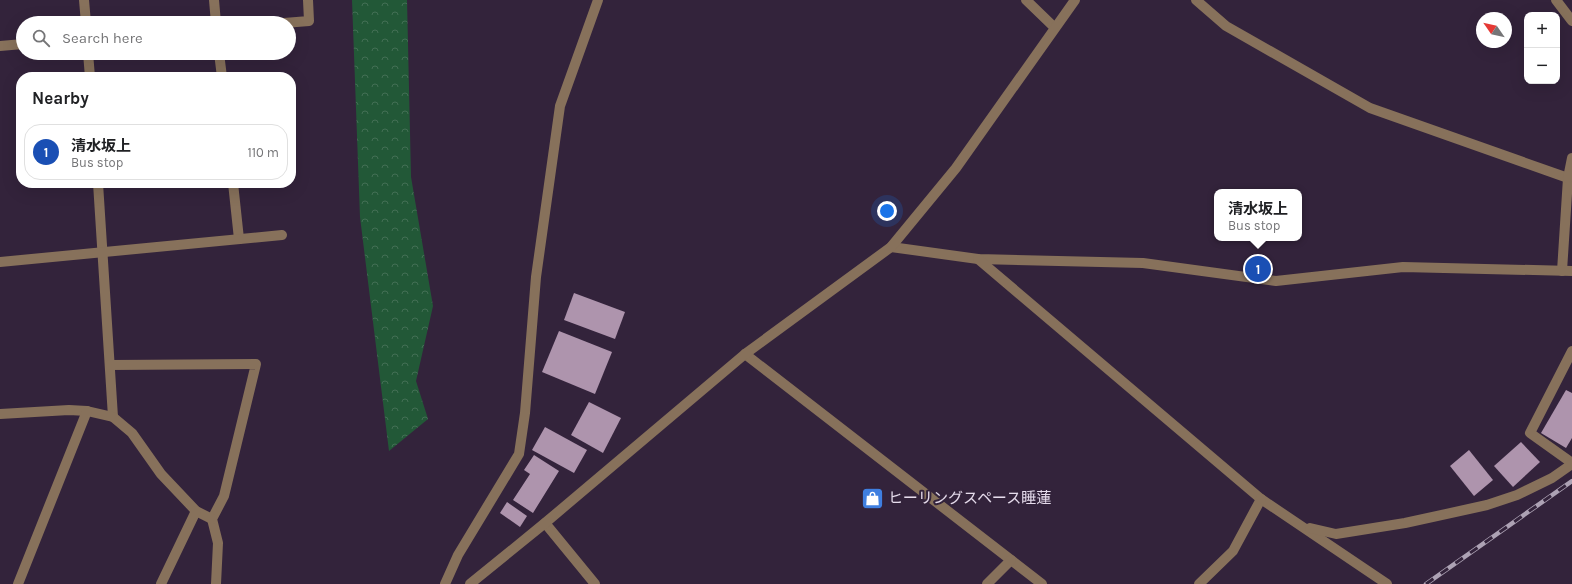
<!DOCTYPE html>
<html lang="en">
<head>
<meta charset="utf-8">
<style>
  body { margin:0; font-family:Karla,"Noto Sans JP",sans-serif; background:#f6f6f6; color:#202124 }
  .controls { position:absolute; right:12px; top:12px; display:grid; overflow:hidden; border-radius:8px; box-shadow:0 4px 16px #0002 }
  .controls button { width:36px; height:36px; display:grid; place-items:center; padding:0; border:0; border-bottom:1px solid #e0e0e0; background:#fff; color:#202124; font:20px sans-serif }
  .compass { position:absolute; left:1476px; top:12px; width:36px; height:36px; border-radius:50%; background:#fff; box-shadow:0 4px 16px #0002; rotate:304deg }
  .you { position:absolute; left:887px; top:211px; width:14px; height:14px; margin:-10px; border:3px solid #fff; border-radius:50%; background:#1a73e8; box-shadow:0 0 0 6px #1a73e833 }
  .badge { display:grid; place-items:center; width:26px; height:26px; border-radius:50%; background:#835939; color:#fff; font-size:13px; font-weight:700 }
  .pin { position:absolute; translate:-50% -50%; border:2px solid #fff; box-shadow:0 1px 4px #0006 }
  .popup { position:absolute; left:1214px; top:189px; width:88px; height:52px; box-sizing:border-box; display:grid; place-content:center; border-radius:8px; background:#fff; filter:drop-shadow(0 1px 3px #0005); font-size:13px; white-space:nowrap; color:#757577 }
  .popup b { font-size:15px; color:#202124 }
  .popup::after { content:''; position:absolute; left:50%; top:100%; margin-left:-8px; border:8px solid transparent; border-top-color:#fff }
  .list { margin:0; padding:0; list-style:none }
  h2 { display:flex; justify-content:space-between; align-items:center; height:52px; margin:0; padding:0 16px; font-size:17px }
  h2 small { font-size:13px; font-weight:400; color:#757577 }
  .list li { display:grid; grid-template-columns:26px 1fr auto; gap:12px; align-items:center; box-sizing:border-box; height:56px; margin:0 8px 8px; padding:0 8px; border:1px solid #e0e0e0; border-radius:16px }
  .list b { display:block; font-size:15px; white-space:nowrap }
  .list p { margin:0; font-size:13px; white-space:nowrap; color:#757577 }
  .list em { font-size:13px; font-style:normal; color:#757577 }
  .icon { flex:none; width:22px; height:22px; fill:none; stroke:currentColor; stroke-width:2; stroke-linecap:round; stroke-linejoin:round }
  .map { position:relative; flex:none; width:1572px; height:584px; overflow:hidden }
  .search { position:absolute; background:#fff; box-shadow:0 4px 16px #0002; left:16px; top:16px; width:280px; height:44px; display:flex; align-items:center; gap:10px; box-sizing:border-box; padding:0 14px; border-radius:22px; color:#757577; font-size:15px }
  .panel { position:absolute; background:#fff; box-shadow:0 4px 16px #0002; left:16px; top:72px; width:280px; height:116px; border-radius:16px }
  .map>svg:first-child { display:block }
</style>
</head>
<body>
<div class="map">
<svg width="1572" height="584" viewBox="0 0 1572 584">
  <defs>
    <pattern id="forest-crowns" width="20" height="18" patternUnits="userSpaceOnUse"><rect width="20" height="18" fill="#225837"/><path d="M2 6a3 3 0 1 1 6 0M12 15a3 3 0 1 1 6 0" fill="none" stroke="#426f54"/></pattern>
  </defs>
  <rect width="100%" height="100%" fill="#33233b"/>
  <path fill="url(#forest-crowns)" d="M352 0H407L411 177 433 306 416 381 428 419 389 451 360 217Z"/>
  <g fill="#ae94ad">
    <path d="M574 293 625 312 615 339 564 320Z"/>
    <path d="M559 331 612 352 595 394 542 372Z"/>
    <path d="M1566 390 1572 393V438L1566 448 1541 433Z"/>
    <path d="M589 402 621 418 603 453 571 435Z"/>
    <path d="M545 427 587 450 574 473 532 450Z"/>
    <path d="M1521 442 1540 462 1513 487 1494 466Z"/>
    <path d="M1469 450 1493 480 1474 496 1450 466Z"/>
    <path d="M534 455 559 471 533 513 513 500 530 474 524 470Z"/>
    <path d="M507 502 527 516 520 527 500 513Z"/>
  </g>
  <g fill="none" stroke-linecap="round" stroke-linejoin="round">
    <g stroke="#87715b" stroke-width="10">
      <path d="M84 0 86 23"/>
      <path d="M214 0 216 23"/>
      <path d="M1026 0 1054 27"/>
      <path d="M1196 0 1226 26 1370 108 1568 178 1562 271"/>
      <path d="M1556 0 1572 21"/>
      <path d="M284 23 309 21 308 0"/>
      <path d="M0 46 23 44"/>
      <path d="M88 53 90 77"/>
      <path d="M219 53 222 77"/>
      <path d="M1568 178 1572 158"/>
      <path d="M98 183 113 417"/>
      <path d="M233 183 239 239"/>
      <path d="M891 247 978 259 1143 263 1276 281 1403 267 1572 271"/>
      <path d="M978 259 1261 499 1387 584"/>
      <path d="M0 262 282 235"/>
      <path d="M1572 351 1530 433 1572 463"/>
      <path d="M745 354 1042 584"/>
      <path d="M110 365 256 364 224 496 212 519 218 543 216 584"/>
      <path d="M0 414 69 410 87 411 113 417 132 433 161 474 196 511 212 519"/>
      <path d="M545 523 595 584"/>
      <path d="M1310 528 1336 534 1405 523 1487 505 1517 495 1552 478 1572 464"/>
      <path d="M18 584 87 411"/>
      <path d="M161 584 196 511"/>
      <path d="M445 584 458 555 519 454 525 413 536 277 560 106 598 0"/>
      <path d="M470 584 545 523 745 354 891 247 956 168 1075 0"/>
      <path d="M987 584 1011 560"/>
      <path d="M1199 584 1233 551 1261 499"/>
    </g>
    <defs>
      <path id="rail" d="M1426 584 1572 481"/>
    </defs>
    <use href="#rail" stroke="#ada2b4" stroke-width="4.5"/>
    <use href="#rail" stroke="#33233b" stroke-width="3" stroke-dasharray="9" stroke-linecap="butt"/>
  </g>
  <defs>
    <symbol id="shop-square" viewBox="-11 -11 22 22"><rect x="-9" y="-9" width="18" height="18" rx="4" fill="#3f7fe0" stroke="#33233b"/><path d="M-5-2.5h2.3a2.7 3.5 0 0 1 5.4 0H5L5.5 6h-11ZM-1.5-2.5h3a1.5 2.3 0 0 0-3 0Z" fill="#fff"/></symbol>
  </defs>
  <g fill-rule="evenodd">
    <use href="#shop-square" x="860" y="486" width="25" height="25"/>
  </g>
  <g text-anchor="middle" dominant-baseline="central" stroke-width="4" stroke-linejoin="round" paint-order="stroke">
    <g font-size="15" fill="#e6dcec" stroke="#33233b" text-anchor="start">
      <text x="888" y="498">ヒーリングスペース睡蓮</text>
    </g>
  </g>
</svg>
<div class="controls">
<button>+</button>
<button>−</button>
</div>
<svg class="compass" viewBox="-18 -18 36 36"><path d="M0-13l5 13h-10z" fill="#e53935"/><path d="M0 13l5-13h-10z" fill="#757577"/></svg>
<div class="you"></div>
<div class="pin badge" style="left:1258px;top:269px;background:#1a4fb4">1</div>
<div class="popup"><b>清水坂上</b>Bus stop</div>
<div class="search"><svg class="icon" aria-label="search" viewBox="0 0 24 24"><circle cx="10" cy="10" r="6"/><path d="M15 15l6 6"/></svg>Search here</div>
<section class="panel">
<h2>Nearby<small></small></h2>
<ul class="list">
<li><span class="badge" style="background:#1a4fb4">1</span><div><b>清水坂上</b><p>Bus stop</p></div><em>110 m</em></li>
</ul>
</section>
</div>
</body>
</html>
